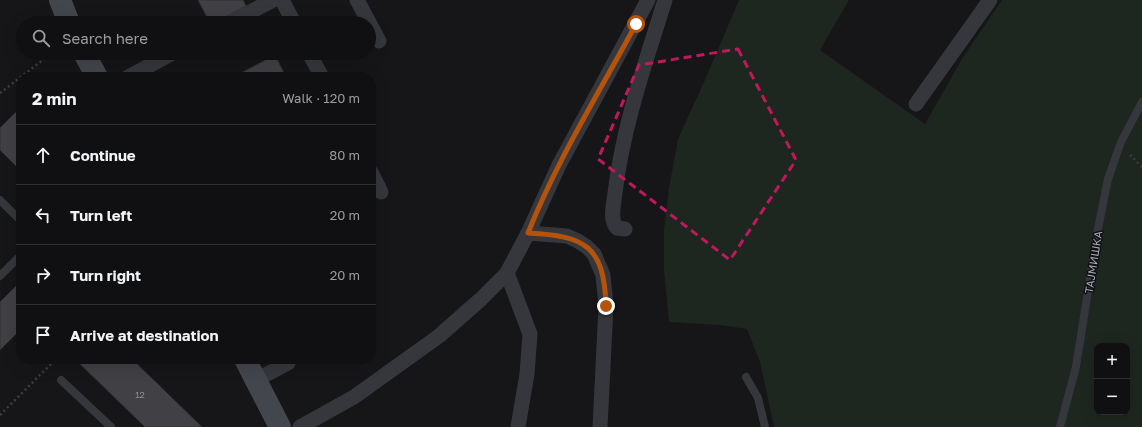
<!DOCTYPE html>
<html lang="en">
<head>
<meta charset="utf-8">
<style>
  body { margin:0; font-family:"Golos Text",sans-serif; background:#1e1e20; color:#f1f3f6 }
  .controls { position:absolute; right:12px; bottom:12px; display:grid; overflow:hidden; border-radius:8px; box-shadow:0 4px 16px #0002 }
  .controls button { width:36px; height:36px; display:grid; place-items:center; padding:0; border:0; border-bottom:1px solid #303032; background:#101012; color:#f1f3f6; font:20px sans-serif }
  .stop { position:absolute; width:12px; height:12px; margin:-9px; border:3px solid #b45309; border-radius:50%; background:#fff }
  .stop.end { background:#b45309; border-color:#fff; box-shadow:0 1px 4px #0008 }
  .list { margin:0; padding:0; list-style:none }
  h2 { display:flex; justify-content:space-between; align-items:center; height:52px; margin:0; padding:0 16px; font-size:17px }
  h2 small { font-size:13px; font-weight:400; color:#9c9d9f }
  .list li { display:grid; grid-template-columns:26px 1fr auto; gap:12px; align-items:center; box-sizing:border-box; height:60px; padding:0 16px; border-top:1px solid #303032 }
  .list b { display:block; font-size:15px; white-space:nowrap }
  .list em { font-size:13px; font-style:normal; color:#9c9d9f }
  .icon { flex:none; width:22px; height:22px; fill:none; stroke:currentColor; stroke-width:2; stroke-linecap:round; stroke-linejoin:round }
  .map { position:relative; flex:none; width:1142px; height:427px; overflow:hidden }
  .search { position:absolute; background:#101012; box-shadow:0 4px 16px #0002; left:16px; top:16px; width:360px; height:44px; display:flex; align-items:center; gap:10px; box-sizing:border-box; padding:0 14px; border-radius:22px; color:#9c9d9f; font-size:15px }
  .panel { position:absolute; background:#101012; box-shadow:0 4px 16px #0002; left:16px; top:72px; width:360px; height:292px; border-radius:16px }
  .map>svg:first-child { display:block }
</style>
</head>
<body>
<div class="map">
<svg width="1142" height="427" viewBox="0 0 1142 427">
  <rect width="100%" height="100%" fill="#161618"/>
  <path fill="#1d261f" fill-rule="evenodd" d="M739 0H849L820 50 925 124 963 57 1002 0H1142V427H774L760 362 747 329 720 325 669 322 664 269V229L669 188 678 139 704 82ZM1097 346H1127V412H1097Z"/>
  <g fill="#404045" stroke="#302f34">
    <path d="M198 0H243L246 6 214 23H210Z"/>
    <path d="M275 55 286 77H241L239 74Z"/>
    <path d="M19 109 21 111V171L0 150V128Z"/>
    <path d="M21 281V329L0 350V302Z"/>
    <path d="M81 359H132L202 427H145L78 362Z"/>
  </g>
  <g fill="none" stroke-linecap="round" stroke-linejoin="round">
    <g stroke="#3c3e44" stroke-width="2.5" stroke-dasharray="2 3" stroke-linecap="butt">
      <path d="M0 93 52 53"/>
      <path d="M1130 155 1142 167"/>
      <path d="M0 415 56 359"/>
    </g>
    <g stroke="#36373d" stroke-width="8">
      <path d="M0 200 21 221"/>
      <path d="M0 276 21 255"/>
      <path d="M746 377 758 398 765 427"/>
      <path d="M61 380 111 427"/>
      <path d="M1060 427 1076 367 1097 234 1108 179 1121 142 1142 102"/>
    </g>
    <g stroke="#36373d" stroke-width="15">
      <path d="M282 0 294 23"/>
      <path d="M357 0 379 41"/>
      <path d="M229 23 273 0"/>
      <path d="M309 53 322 77"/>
      <path d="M128 77 173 53"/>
      <path d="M916 104 990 0"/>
      <path d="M371 172 381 192"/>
      <path d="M625 229 617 228C609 220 614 203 615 193 623 126 645 64 665 0"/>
      <path d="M528 233 567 236 578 241 587 247 594 254 603 275 606 306 600 427"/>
      <path d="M507 273 530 334 527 374 518 427"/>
      <path d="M256 380 288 363 286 359"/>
      <path d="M300 427 354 397 439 336 481 299 507 273 528 233 559 165 648 0"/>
    </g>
    <g stroke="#44464d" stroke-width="22">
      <path d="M60 0 69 23"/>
      <path d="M84 53 97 77"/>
      <path d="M245 359 280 427"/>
    </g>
  </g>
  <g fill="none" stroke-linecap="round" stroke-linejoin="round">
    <path stroke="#b45309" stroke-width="5" d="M606 306C604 245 585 236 528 233 557 160 599 93 636 24"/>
  </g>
  <path fill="none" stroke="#c2185b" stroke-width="3" stroke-dasharray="8 5" stroke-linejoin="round" d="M738 49 796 160 730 260 598 159 639 65Z"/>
  <g text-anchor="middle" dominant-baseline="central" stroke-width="3" stroke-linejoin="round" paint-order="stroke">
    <g font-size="9" fill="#8d909b">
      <text x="140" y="394">12</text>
    </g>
    <g font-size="11" fill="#a7abb8" stroke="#111113">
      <text transform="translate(1093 262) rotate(-81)">ТАЈМИШКА</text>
    </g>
  </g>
</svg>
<div class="controls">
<button>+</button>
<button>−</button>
</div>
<div class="stop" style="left:636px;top:24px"></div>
<div class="stop end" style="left:606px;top:306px"></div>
<div class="search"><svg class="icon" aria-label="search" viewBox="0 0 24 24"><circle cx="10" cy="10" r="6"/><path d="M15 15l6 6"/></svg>Search here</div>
<section class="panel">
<h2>2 min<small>Walk · 120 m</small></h2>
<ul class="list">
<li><svg class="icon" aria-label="ahead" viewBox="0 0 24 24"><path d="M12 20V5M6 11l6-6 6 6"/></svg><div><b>Continue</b></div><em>80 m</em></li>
<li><svg class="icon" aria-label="left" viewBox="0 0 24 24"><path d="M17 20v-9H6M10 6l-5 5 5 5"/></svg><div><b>Turn left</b></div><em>20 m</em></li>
<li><svg class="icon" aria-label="right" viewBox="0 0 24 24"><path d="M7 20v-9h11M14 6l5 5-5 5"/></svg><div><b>Turn right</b></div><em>20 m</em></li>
<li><svg class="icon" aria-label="arrive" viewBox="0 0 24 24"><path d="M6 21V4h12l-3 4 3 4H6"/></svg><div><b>Arrive at destination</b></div></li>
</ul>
</section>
</div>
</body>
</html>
